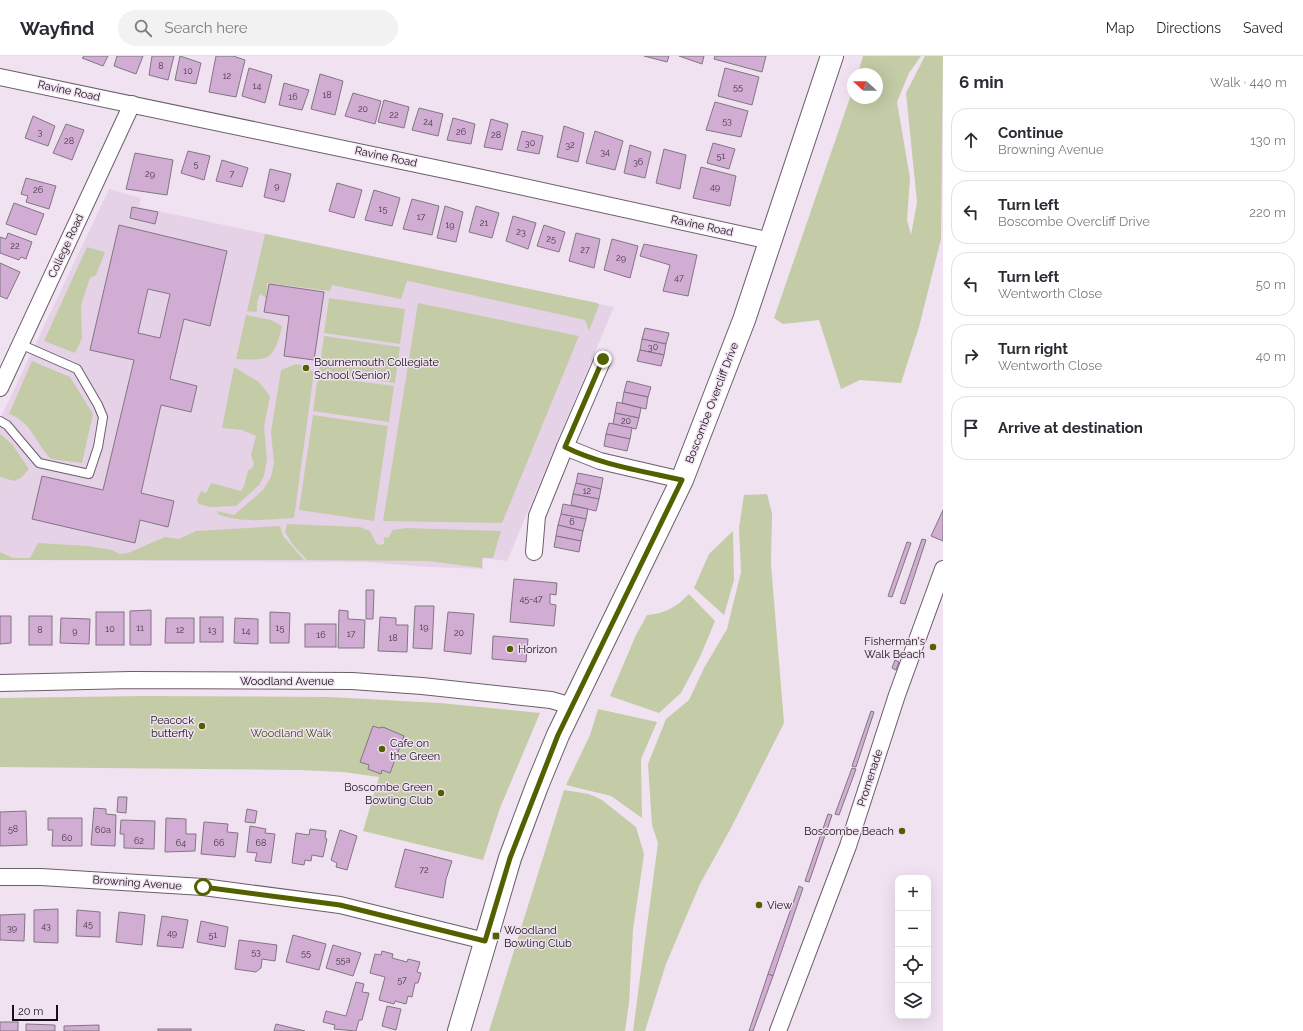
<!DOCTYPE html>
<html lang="en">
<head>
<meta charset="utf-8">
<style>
  body { margin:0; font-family:Raleway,sans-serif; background:#f2f2f3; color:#2b2b33 }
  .controls { position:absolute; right:12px; bottom:12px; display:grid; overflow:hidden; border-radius:8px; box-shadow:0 4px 16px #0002 }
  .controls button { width:36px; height:36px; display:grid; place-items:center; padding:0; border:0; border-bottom:1px solid #e1e1e2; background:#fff; color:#2b2b33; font:20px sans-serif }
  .compass { position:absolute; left:847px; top:12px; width:36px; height:36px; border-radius:50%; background:#fff; box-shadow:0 4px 16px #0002; rotate:291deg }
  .scale { position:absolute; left:12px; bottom:10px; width:46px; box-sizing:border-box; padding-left:4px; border:2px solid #161116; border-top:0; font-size:11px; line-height:14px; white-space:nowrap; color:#161116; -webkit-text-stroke:3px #f1e2f2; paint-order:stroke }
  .stop { position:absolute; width:12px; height:12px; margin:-9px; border:3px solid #536000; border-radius:50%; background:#fff }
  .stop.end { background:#536000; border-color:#fff; box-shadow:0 1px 4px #0008 }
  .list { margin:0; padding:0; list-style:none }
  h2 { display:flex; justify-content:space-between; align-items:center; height:52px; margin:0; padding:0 16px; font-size:17px }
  h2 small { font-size:13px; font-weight:400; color:#7c7c81 }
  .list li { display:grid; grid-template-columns:26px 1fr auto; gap:12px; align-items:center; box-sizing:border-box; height:64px; margin:0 8px 8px; padding:0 8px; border:1px solid #e1e1e2; border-radius:16px }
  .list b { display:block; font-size:15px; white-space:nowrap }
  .list p { margin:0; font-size:13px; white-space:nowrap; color:#7c7c81 }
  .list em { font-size:13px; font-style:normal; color:#7c7c81 }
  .icon { flex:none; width:22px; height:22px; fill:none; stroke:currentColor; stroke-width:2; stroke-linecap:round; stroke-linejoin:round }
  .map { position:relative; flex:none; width:943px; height:975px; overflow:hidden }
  header { display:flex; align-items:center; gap:24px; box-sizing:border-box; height:56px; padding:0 20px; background:#fff; border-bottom:1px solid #e1e1e2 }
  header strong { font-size:19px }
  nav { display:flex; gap:22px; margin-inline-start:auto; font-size:14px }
  .search { width:280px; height:36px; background:#f2f2f3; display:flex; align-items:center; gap:10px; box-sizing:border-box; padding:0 14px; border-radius:22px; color:#7c7c81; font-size:15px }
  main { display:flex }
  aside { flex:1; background:#fff }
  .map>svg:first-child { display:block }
</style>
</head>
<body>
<header>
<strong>Wayfind</strong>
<div class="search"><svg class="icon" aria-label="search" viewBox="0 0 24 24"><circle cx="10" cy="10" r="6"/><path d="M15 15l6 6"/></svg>Search here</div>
<nav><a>Map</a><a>Directions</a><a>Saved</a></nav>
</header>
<main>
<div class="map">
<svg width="943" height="975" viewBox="0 0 943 975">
  <rect width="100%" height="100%" fill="#f1e2f2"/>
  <path fill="#e6d2e7" d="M109 133 141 142 139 151 614 251 507 505 483 502V513L429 511 365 506 0 504V363Z"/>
  <g fill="#c3cca6">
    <path d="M863 0H921L909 17 897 46 910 122 907 164 911 179 917 146 906 37 925 0H943L941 183 919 271 901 327 860 324 841 333 819 264 783 268 774 262 853 33V42H877V18H858Z"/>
    <path d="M265 178 597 247 599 249 589 275 585 264 413 226 407 225 401 243 332 229 330 235 267 227 266 242 260 238 257 246V256L247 255Z"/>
    <path d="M87 191 105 196 96 219 90 222 81 249 82 282 75 297 44 285Z"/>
    <path d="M329 242 405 253 400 288 324 277Z"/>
    <path d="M418 247 579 280 502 467 383 465Z"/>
    <path d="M246 259 271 264 282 270C274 304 270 305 236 303Z"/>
    <path d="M324 280 400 291 395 327 319 316Z"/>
    <path d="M32 305 70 321 93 358 82 407 51 403C36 388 31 365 9 358Z"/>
    <path d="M296 308 302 309 314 316 294 462C269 463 241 468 218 458L217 455 234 459 263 434 271 421 274 407 271 376 281 314Z"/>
    <path d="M234 311 259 326 270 340 264 371 267 403 264 420 259 429 236 450 210 451 199 448 197 444 201 435 206 437 211 427 241 435 244 430 248 414 251 413 254 408 251 399 256 380 242 374 222 372Z"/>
    <path d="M318 320 394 330 389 366 313 355Z"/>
    <path d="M313 359 388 370 374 465 299 454Z"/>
    <path d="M0 378 12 388 29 413 22 421 14 425 0 421Z"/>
    <path d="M767 438 772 457 771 508 784 667 732 770 700 828 666 908 645 975H633L658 787 652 769 648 708 666 663 689 644 704 612 727 573 741 516 739 472 744 439Z"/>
    <path d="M287 468 360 471 370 475 376 487 380 489 384 488V481L388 482 393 474 406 472 501 475 493 502H482V512L428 505 307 504 293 489 285 476Z"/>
    <path d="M280 470 283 480 304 504H0V496L13 502H30L38 487 88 490 112 494 120 498 128 497 165 481 179 483 196 475Z"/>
    <path d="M733 475 734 524 724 559 694 532 709 498Z"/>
    <path d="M689 538 715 565 700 601 681 637 659 657 610 640 636 579 647 559C664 558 677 551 689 538Z"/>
    <path d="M144 640 330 641 440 647 540 657 500 752 483 804 363 775 379 721 343 716 299 714 0 711V642Z"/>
    <path d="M598 653 657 666 641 703 642 762 611 740 566 729 590 679Z"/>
    <path d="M564 734 589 738 602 744 636 771 644 798 633 874 629 947 625 975H489Z"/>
  </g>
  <g fill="#d1add3" stroke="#827583" fill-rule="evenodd">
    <path d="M84 0H108L103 10 82 2Z"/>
    <path d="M117 0H143L136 18 114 10Z"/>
    <path d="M152 0H174L168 24 149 19Z"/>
    <path d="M180 0 201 7 196 28 175 24Z"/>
    <path d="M216 0H233L245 4 236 41 209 36Z"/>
    <path d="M644 0H669L667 6Z"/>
    <path d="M679 0H704L702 8Z"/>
    <path d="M715 0H766L762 16 714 3Z"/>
    <path d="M249 12 272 19 265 47 242 40Z"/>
    <path d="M725 12 759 21 752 49 718 40Z"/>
    <path d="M320 18 343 25 335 59 311 53Z"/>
    <path d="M284 27 309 34 302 54 279 49Z"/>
    <path d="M353 37 381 45 375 68 345 60Z"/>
    <path d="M384 44 409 51 404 72 378 66Z"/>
    <path d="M715 46 748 55 741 81 706 74Z"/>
    <path d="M419 52 443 58 438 80 412 74Z"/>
    <path d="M33 60 55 70 48 90 25 82Z"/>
    <path d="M453 62 475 68 471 88 447 84Z"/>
    <path d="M491 63 508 68 502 94 484 91Z"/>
    <path d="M66 68 84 74 72 104 53 97Z"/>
    <path d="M564 70 584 77 578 106 557 101Z"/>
    <path d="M522 75 543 80 539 98 517 94Z"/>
    <path d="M595 75 623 85 615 114 586 107Z"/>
    <path d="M713 87 735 93 729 113 707 107Z"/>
    <path d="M630 89 651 96 645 122 624 117Z"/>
    <path d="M664 93 686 99 680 133 656 127Z"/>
    <path d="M188 95 210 100 204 124 181 117Z"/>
    <path d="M135 97 173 104 167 139 126 133Z"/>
    <path d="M222 104 248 112 242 131 216 125Z"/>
    <path d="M701 111 736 120 730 150 693 142Z"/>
    <path d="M270 113 291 118 284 146 264 141Z"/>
    <path d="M26 122 56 130 49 153 26 146 28 140 21 138Z"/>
    <path d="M337 127 362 134 354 162 329 155Z"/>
    <path d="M374 134 400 142 392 170 365 164Z"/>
    <path d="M412 143 439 150 432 179 403 173Z"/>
    <path d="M14 147 44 158 36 179 6 168Z"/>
    <path d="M445 150 463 156 456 186 437 182Z"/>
    <path d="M476 150 499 157 492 182 469 176Z"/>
    <path d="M132 151 158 156 155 168 130 162Z"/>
    <path d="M513 160 536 167 528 193 506 185Z"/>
    <path d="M119 169 227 195 210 270 184 263 170 323 197 330 191 356 161 349 141 437 174 445 168 471 140 464 135 487 32 463 42 420 103 434 134 304 90 294ZM148 233 170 238 160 282 138 277Z"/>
    <path d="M544 169 565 176 559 196 537 190Z"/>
    <path d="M8 177 32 186 26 203 21 201 19 204 0 197V181L6 183Z"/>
    <path d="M576 177 600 183 594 212 569 205Z"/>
    <path d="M612 183 638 190 630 222 604 214Z"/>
    <path d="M644 188 697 199 688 240 663 235 670 209 640 200Z"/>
    <path d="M0 207 20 216 7 243 0 240Z"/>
    <path d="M269 228 324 236 314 304 284 300 289 260 264 256Z"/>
    <path d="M645 272 669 277 666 288 642 283Z"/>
    <path d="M642 283 666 288 664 299 640 294Z"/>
    <path d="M640 294 664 299 661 310 637 305Z"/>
    <path d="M627 325 651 331 648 341 624 336Z"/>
    <path d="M624 336 648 341 646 353 622 347Z"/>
    <path d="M617 346 641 352 639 362 615 357Z"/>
    <path d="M615 357 639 362 636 373 613 368Z"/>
    <path d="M609 367 632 372 630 383 606 378Z"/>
    <path d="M606 378 630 383 627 395 604 390Z"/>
    <path d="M578 417 603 422 601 433 576 427Z"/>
    <path d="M576 427 601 433 599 443 573 438Z"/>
    <path d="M573 438 599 443 596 455 571 449Z"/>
    <path d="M563 448 588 453 586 463 561 458Z"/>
    <path d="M943 454V485L931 480Z"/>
    <path d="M561 458 586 463 583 475 558 469Z"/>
    <path d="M558 469 583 475 581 485 556 480Z"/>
    <path d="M556 480 581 485 579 496 554 491Z"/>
    <path d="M922 483 926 484 905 548 900 547Z"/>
    <path d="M907 486 911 487 892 541 888 540Z"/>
    <path d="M514 523 557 527 556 539 550 538V548L556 549 554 570 510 566Z"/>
    <path d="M366 534H374L373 563H366Z"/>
    <path d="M415 550H434L432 593 413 592Z"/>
    <path d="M151 554V589H130V555Z"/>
    <path d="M339 554 348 555V563L365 564 364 592H338Z"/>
    <rect x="96" y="556" width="28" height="33"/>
    <path d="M270 556 290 557 289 587H270Z"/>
    <path d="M448 556 474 558 471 598 444 595Z"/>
    <path d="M0 560H11V587L0 588Z"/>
    <rect x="29" y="560" width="23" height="29"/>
    <rect x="200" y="561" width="23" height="25"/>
    <path d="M380 561 396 562V569H408L407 596 378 595Z"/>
    <path d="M61 562 90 563 89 588 60 587Z"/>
    <path d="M166 562H194V587H165Z"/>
    <path d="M235 562 258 563V588L234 587Z"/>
    <rect x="305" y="568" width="31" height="23"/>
    <path d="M493 580 528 583 526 606 492 603Z"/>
    <path d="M895 604 899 606 896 614 892 612Z"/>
    <path d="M871 655 874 656 856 711 852 710Z"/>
    <path d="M373 670 379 672 383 671 404 680 390 717 382 714 381 718 368 713 369 709 360 706Z"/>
    <path d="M852 712 856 713 839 759 835 758Z"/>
    <path d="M118 741H127L126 757 117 756Z"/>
    <path d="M94 752 106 753V758L116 759 115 790 91 789Z"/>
    <path d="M247 753 257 755 255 767 245 766Z"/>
    <path d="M26 755 27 789 0 790V756Z"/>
    <path d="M828 758 832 759 809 826 805 825Z"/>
    <path d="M48 762H82V790H52L53 774H48Z"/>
    <path d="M166 762 186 763V778H196L195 795 165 796Z"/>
    <path d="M121 764 155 765 154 793 124 792V778H120Z"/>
    <path d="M204 766 228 768 227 776 238 777 235 801 201 798Z"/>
    <path d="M250 770 266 773 265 777 275 778 271 807 255 805 257 797 247 796Z"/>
    <path d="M310 773 326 775 325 782 327 783 323 801 312 799 311 805 305 804 304 809 292 807 296 777 309 779Z"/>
    <path d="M340 774 357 780 347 814 336 811 337 807 331 804Z"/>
    <path d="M405 793 452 805 446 823 443 842 395 831Z"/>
    <path d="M799 830 803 832 773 920 768 918Z"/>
    <path d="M58 853V887L34 886V854Z"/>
    <path d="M77 854 100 856V881L76 880Z"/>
    <path d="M119 856 145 859 142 889 116 886Z"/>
    <path d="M25 858 24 885 0 884V859Z"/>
    <path d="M162 860 188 864 183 892 157 890Z"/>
    <path d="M201 865 228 871 225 891 197 886Z"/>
    <path d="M293 879 326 888 319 914 286 906Z"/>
    <path d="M239 884 277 889 275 905 262 903 261 912 256 916 235 913Z"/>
    <path d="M333 889 361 897 353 920 326 912Z"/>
    <path d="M382 895 393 898 392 902 407 906 408 903 420 906 417 916 421 917 418 927H415L412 941 408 940 406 948 395 945 394 948 379 944 385 921 370 917 375 898 381 899Z"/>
    <path d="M768 918 773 920 753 975H749Z"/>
    <path d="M356 926 364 928 362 936 369 937 362 964H359L356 975 334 973 335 969 323 966 326 955 346 960Z"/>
    <path d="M387 950 401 953 396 974 382 970Z"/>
    <rect x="0" y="966" width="18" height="9"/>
    <path d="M26 968 55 969V975H26Z"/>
    <path d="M276 968 305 975H274Z"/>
    <path d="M99 969V975H64V970Z"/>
    <rect x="158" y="973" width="33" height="2"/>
  </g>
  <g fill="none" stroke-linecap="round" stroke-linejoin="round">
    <defs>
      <path id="lane" d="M0 365 7 369 39 407 89 418 98 391 103 361 98 349 77 313 20 288"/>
      <g id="street">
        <path d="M0 21 478 121 771 185"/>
        <path d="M603 303 565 391 600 405 682 424"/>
        <path d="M0 332 132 48"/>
        <path d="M534 496 537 460 565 391"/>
        <path d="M0 627 131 624 352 625 422 630 551 644 572 650"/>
        <path d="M0 821H41L203 831 340 849 485 885"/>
        <path d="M778 975 848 790 897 639 943 513"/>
      </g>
      <path id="secondary" d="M459 975 510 802 537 730 558 679 682 424 744 264 832 0"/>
    </defs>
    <use href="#lane" stroke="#6a5e6b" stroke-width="10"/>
    <use href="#street" stroke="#6a5e6b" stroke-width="18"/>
    <use href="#secondary" stroke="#6a5e6b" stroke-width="24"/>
    <use href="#lane" stroke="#fff" stroke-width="8"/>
    <use href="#street" stroke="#fff" stroke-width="16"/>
    <use href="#secondary" stroke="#fff" stroke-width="22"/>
  </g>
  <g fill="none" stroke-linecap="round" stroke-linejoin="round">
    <path stroke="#536000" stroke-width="5" d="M203 831 340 849 485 885 510 802 558 679 682 424C643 415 601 409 565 391L603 303"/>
  </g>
  <g fill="#536000" stroke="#f1e2f2" stroke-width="1.5">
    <circle cx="306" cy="312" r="4"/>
    <circle cx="933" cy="591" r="4"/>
    <circle cx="510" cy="593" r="4"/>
    <circle cx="202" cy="670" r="4"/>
    <circle cx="382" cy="693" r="4"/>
    <circle cx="441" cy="737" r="4"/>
    <circle cx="902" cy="775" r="4"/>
    <circle cx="759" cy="849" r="4"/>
    <rect x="492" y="876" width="8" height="8" rx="2"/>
  </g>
  <g text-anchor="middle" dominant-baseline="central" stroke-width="3" stroke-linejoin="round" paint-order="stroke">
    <g font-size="9" fill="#453845">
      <text x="161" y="10">8</text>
      <text x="188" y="15">10</text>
      <text x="227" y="20">12</text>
      <text x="257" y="30">14</text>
      <text x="738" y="31">55</text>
      <text x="327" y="39">18</text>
      <text x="293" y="41">16</text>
      <text x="363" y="53">20</text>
      <text x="394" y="59">22</text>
      <text x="727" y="65">53</text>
      <text x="428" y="66">24</text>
      <text x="40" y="76">3</text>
      <text x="461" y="76">26</text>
      <text x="496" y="79">28</text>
      <text x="69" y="85">28</text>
      <text x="530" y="87">30</text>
      <text x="570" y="89">32</text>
      <text x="605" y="96">34</text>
      <text x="721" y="100">51</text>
      <text x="638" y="106">36</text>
      <text x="196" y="108">5</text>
      <text x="150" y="118">29</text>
      <text x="232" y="118">7</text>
      <text x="277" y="130">9</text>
      <text x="715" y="131">49</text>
      <text x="38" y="134">26</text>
      <text x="383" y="153">15</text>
      <text x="421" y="161">17</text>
      <text x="484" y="167">21</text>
      <text x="450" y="169">19</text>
      <text x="521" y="176">23</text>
      <text x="551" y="183">25</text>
      <text x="15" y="190">22</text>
      <text x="585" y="194">27</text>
      <text x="621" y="202">29</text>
      <text x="679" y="222">47</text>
      <text x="653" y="291">30</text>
      <text x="626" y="365">20</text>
      <text x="587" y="435">12</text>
      <text x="572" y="466">6</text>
      <text x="531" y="543">45-47</text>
      <text x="424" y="571">19</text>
      <text x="140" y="572">11</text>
      <text x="280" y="572">15</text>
      <text x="110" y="573">10</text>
      <text x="40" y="574">8</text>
      <text x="180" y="574">12</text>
      <text x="212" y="574">13</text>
      <text x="75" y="575">9</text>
      <text x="246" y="575">14</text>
      <text x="459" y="577">20</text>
      <text x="351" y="578">17</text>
      <text x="321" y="579">16</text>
      <text x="393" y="582">18</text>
      <text x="13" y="773">58</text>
      <text x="103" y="774">60a</text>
      <text x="67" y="782">60</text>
      <text x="139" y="785">62</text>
      <text x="181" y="787">64</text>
      <text x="219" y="787">66</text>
      <text x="261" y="787">68</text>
      <text x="424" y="814">72</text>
      <text x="88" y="868">45</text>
      <text x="46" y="870">43</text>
      <text x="12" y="872">39</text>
      <text x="172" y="877">49</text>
      <text x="213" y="879">51</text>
      <text x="256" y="896">53</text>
      <text x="306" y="897">55</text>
      <text x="343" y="904">55a</text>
      <text x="402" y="924">57</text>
    </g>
    <g font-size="11" fill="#161116" stroke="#f1e2f2">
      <text transform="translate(69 35) rotate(12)">Ravine Road</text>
      <text transform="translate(386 101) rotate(12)">Ravine Road</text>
      <text transform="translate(702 170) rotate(12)">Ravine Road</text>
      <text transform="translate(66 190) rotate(-65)">College Road</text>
      <text transform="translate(712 347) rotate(-69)">Boscombe Overcliff Drive</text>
      <text x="287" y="625">Woodland Avenue</text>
      <text transform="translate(870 722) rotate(-72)">Promenade</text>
      <text transform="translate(137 827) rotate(4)">Browning Avenue</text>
    </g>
    <g font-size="11" fill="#161116" stroke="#f1e2f2" text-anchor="start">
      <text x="314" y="306">Bournemouth Collegiate<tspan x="314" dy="13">School (Senior)</tspan></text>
      <text x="925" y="585" text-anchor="end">Fisherman's<tspan x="925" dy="13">Walk Beach</tspan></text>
      <text x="518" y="593">Horizon</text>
      <text x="194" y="664" text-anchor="end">Peacock<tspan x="194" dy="13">butterfly</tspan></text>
      <text x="390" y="687">Cafe on<tspan x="390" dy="13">the Green</tspan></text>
      <text x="433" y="731" text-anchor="end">Boscombe Green<tspan x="433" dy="13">Bowling Club</tspan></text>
      <text x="894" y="775" text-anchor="end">Boscombe Beach</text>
      <text x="767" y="849">View</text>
      <text x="504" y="874">Woodland<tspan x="504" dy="13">Bowling Club</tspan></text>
    </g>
    <g font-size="11" fill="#3d460f" stroke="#f1e2f2">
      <text x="291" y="677">Woodland Walk</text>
    </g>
  </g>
</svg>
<div class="controls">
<button>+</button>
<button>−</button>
<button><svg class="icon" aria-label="locate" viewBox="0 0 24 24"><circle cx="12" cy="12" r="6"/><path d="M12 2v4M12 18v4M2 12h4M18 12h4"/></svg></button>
<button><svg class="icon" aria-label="layers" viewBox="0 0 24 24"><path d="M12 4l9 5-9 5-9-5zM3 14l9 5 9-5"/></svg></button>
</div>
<svg class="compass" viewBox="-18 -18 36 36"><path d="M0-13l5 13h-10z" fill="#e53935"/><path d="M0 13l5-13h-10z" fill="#7c7c81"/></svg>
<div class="scale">20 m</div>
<div class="stop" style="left:203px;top:831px"></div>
<div class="stop end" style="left:603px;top:303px"></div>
</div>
<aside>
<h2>6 min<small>Walk · 440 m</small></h2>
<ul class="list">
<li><svg class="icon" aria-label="ahead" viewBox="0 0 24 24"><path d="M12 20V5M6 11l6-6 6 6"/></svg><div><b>Continue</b><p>Browning Avenue</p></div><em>130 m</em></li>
<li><svg class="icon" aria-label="left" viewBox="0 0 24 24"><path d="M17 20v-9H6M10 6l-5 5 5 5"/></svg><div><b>Turn left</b><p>Boscombe Overcliff Drive</p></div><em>220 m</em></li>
<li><svg class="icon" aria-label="left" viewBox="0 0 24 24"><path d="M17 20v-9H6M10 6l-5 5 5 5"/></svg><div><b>Turn left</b><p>Wentworth Close</p></div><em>50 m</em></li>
<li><svg class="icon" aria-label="right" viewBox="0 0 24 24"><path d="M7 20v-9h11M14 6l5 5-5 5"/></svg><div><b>Turn right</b><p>Wentworth Close</p></div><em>40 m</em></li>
<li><svg class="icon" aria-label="arrive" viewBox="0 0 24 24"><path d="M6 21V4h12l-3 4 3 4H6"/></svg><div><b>Arrive at destination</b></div></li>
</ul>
</aside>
</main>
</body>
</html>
